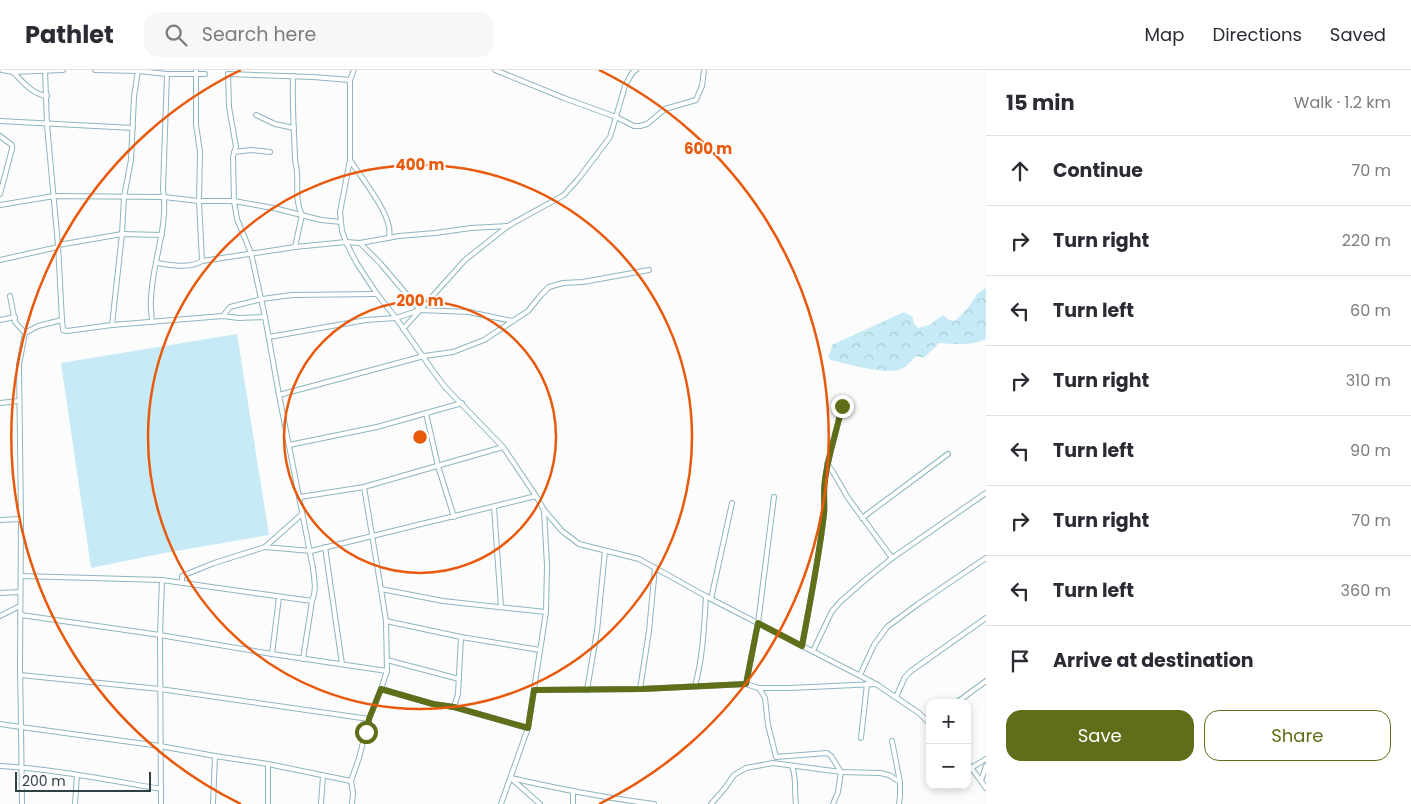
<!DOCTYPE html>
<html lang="en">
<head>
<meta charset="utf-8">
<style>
  body { margin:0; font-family:Poppins,sans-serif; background:#f7f7f7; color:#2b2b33 }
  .controls { position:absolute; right:15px; bottom:15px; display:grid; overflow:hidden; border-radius:10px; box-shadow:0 2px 8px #0003 }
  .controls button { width:45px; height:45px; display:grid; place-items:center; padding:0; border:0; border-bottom:1px solid #e1e1e2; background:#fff; color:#2b2b33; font:25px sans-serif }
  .scale { position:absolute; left:15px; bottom:12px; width:136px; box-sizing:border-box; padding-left:5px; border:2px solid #2f4045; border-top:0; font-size:14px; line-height:18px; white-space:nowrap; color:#2f4045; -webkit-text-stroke:4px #fcfcfc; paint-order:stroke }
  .stop { position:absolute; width:15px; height:15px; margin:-11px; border:4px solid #5f6e18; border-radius:50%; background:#fff }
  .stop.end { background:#5f6e18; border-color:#fff; box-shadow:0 1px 5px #0008 }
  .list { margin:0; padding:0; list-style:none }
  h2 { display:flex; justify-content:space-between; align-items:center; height:65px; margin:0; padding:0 20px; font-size:21px }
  h2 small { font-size:16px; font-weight:400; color:#7c7c81 }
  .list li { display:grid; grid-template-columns:32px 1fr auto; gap:15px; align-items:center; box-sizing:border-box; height:70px; padding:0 20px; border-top:1px solid #e1e1e2 }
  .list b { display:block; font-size:19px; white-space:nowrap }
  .list em { font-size:16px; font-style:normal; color:#7c7c81 }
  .actions { display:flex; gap:10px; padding:15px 20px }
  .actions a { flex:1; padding:11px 0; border:1px solid #5f6e18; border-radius:15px; text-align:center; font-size:18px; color:#5f6e18 }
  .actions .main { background:#5f6e18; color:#fff }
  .icon { flex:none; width:28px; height:28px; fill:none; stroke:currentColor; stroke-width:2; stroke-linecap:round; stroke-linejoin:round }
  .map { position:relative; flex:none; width:986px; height:734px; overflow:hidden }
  header { display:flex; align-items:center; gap:30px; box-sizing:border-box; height:70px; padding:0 25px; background:#fff; border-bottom:1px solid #e1e1e2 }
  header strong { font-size:24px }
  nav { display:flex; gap:28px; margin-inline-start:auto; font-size:18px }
  .search { width:350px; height:45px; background:#f7f7f7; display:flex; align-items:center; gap:12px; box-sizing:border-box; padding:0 18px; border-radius:15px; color:#7c7c81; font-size:19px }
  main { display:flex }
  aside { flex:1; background:#fff }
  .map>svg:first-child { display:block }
</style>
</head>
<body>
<header>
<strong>Pathlet</strong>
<div class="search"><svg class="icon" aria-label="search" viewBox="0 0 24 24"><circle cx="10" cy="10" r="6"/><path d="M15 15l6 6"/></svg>Search here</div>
<nav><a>Map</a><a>Directions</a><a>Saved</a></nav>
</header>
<main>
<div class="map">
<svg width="986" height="734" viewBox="0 0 986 734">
  <defs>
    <pattern id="forest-crowns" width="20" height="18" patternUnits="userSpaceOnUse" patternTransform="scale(1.25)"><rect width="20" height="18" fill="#c6ebf6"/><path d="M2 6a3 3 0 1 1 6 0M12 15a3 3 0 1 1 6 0" fill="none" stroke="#aacbd4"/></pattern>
  </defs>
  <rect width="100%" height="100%" fill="#fcfcfc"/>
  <path fill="url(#forest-crowns)" d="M986 218V269C972 276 955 274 939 273L924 288 916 286C912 291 907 296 901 299 886 305 847 294 831 290L828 287 831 281 832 275 904 242 913 247V252L918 258 929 255 943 245 949 250 955 251 968 238 977 224Z"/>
  <path fill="#c6ebf6" d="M237 264 269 465 159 484 91 498 61 293Z"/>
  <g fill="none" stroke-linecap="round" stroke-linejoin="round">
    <defs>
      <g id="street">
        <path d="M2 0 13 2 63 0"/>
        <path d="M45 0 47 55 58 175 62 250 38 256 25 263 19 295 21 449 20 597 21 657 160 676 215 686 268 694 351 711"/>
        <path d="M95 0 138 1 167 4H205"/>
        <path d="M196 0V55L200 82 199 131 202 191"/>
        <path d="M354 0 350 10V90L340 142 342 161 346 172 356 192 377 224 396 248 433 301 445 317 503 377 536 426 544 440 562 461 579 474 639 489 711 529 876 614 919 643 930 654"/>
        <path d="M495 0 564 28 616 47 634 56H640L647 54 665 39 696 30 702 16 704 0"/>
        <path d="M13 2C23 12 32 24 47 26"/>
        <path d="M293 6C292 33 294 60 295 88 295 93 297 98 297 103 298 117 295 132 302 145L295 177"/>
        <path d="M256 45 275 54 294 58"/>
        <path d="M0 51 133 58"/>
        <path d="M0 66 12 75V79L0 124"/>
        <path d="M234 82 251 80 270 82"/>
        <path d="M350 90C361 108 394 146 389 167"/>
        <path d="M0 135 54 126 164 127 199 131H234L278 139 321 150 341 152"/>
        <path d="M360 173 380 193 420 240"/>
        <path d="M58 175 122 164 162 165"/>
        <path d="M0 190 58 177"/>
        <path d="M157 193C171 195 189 199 202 191L295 177 346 172 360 173 399 166 435 163 471 158 508 156"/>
        <path d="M10 226 15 252 25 263"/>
        <path d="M223 246 230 237 262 229 292 225 377 224"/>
        <path d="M265 247 251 183 237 149 234 131 233 87 236 77 229 37 228 4 313 7 350 10"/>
        <path d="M0 250 15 247"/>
        <path d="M62 250 63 260 67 261 112 255 223 246 239 248 265 247 279 325 313 498C314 509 317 520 312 531L303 589"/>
        <path d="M152 252C152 245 150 237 151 229 152 192 169 157 163 119L167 4"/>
        <path d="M112 255 122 164 124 127 131 90 134 27 138 0"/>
        <path d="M403 259 465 190 508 156 564 125 579 108 610 67 625 16 632 3 636 0"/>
        <path d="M269 267 366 250 396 248 420 240 469 242 512 251"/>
        <path d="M279 325 424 286 453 282 484 270 528 241 541 225 549 217 563 213 583 212 649 200"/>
        <path d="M0 333 19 331"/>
        <path d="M426 343 438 396 454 447"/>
        <path d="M289 375 377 357 462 333"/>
        <path d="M827 394 833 402 848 428 892 488"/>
        <path d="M300 427 364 417 503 377"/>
        <path d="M494 437 501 537"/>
        <path d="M862 448 948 384"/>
        <path d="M0 450 21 449"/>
        <path d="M265 477 302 444"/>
        <path d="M325 477 342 594"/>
        <path d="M21 506 162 510 312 531"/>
        <path d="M182 513V506L214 493 265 477 311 481 536 426"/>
        <path d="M381 519 443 531 546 542"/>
        <path d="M0 523 20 522"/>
        <path d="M711 529 732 433"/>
        <path d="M21 545 160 565 272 584 387 601"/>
        <path d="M0 546 20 536"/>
        <path d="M386 551 461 567 540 580"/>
        <path d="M802 576C810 532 819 488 824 444 825 433 823 421 825 410 828 385 837 361 842 336"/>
        <path d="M813 581 832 541 841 531 865 510 892 488 986 423"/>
        <path d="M272 584 279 527"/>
        <path d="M387 590 459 609"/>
        <path d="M20 605 160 619 369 649"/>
        <path d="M860 605 874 575 887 557 918 534 986 488"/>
        <path d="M746 614 758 553 774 427"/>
        <path d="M695 616C703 586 704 558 706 526"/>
        <path d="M759 618 765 628 768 655 776 687 827 683 831 686 841 702 880 703 889 705 900 712V726L899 734"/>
        <path d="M381 619 433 634 454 637 528 658"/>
        <path d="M640 619 649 561 655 498"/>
        <path d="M534 620 642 619 746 614 758 618H790L876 614"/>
        <path d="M587 620 597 561 605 481"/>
        <path d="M896 627 905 607 911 601 986 548"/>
        <path d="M956 633 986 611"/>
        <path d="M454 637 458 624 461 567"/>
        <path d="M0 654 21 657 22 734"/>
        <path d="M861 668 867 614"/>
        <path d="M892 671 900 712"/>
        <path d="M967 692 986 718"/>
        <path d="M0 696C54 699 108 710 161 719"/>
        <path d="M792 696C797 708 794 721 796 734"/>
        <path d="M971 698 986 689"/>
        <path d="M511 708C559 719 606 728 654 734"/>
        <path d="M513 710 540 734"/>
        <path d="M981 711 986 696"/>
        <path d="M75 734 77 705"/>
        <path d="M161 734 160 565 162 510"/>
        <path d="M213 734 215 686"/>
        <path d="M268 734V694"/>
        <path d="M321 734 323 706"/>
        <path d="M352 734 353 723 351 711 359 688 369 649 381 619 387 601 386 551 381 519 364 417"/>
        <path d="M501 734 528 658 546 542 547 495 544 440"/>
        <path d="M573 734V722"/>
        <path d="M711 734 725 718 734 705 746 698 773 693 841 702 838 722 833 734"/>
      </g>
    </defs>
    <use href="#street" stroke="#8cb5c1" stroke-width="6"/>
    <use href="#street" stroke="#fff" stroke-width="4"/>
  </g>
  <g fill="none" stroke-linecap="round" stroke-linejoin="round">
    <path stroke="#5f6e18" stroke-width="6" d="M366 662 369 649 381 619 433 634 454 637 528 658 534 620 642 619 746 614 758 553 802 576C810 532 819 488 824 444 825 433 823 421 825 410 828 385 837 361 842 336"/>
  </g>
  <g fill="none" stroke="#e8590c" stroke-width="2.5">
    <circle cx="420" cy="367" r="136"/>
    <circle cx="420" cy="367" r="272"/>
    <path d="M241 734A408 408 0 0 1 241 0M599 0A408 408 0 0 1 599 734"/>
  </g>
  <circle cx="420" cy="367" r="8" fill="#e8590c" stroke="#fcfcfc" stroke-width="2.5"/>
  <g font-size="15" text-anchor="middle" font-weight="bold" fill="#e8590c" stroke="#fcfcfc" stroke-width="4" stroke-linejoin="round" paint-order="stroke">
    <text x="708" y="84">600 m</text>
    <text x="420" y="100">400 m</text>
    <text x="420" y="236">200 m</text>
  </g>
</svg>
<div class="controls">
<button>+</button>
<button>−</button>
</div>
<div class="scale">200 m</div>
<div class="stop" style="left:366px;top:662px"></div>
<div class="stop end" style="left:842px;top:336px"></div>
</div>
<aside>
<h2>15 min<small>Walk · 1.2 km</small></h2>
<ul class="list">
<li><svg class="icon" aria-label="ahead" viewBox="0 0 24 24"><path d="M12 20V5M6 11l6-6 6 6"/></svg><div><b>Continue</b></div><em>70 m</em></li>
<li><svg class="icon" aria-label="right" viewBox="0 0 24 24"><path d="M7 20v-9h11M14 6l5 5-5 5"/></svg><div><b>Turn right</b></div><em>220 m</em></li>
<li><svg class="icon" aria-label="left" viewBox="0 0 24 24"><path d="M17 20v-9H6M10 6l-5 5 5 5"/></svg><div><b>Turn left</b></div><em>60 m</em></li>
<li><svg class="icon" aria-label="right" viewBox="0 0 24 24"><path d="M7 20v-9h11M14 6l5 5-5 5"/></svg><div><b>Turn right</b></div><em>310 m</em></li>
<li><svg class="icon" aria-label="left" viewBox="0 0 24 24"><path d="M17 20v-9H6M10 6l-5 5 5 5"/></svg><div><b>Turn left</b></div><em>90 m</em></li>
<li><svg class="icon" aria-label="right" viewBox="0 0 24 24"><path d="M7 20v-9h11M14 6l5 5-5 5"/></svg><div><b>Turn right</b></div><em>70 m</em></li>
<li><svg class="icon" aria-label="left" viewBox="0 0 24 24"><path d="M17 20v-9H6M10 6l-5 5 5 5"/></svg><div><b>Turn left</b></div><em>360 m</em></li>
<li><svg class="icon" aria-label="arrive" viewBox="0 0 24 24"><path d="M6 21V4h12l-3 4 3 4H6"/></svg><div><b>Arrive at destination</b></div></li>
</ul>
<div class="actions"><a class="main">Save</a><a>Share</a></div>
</aside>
</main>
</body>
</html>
